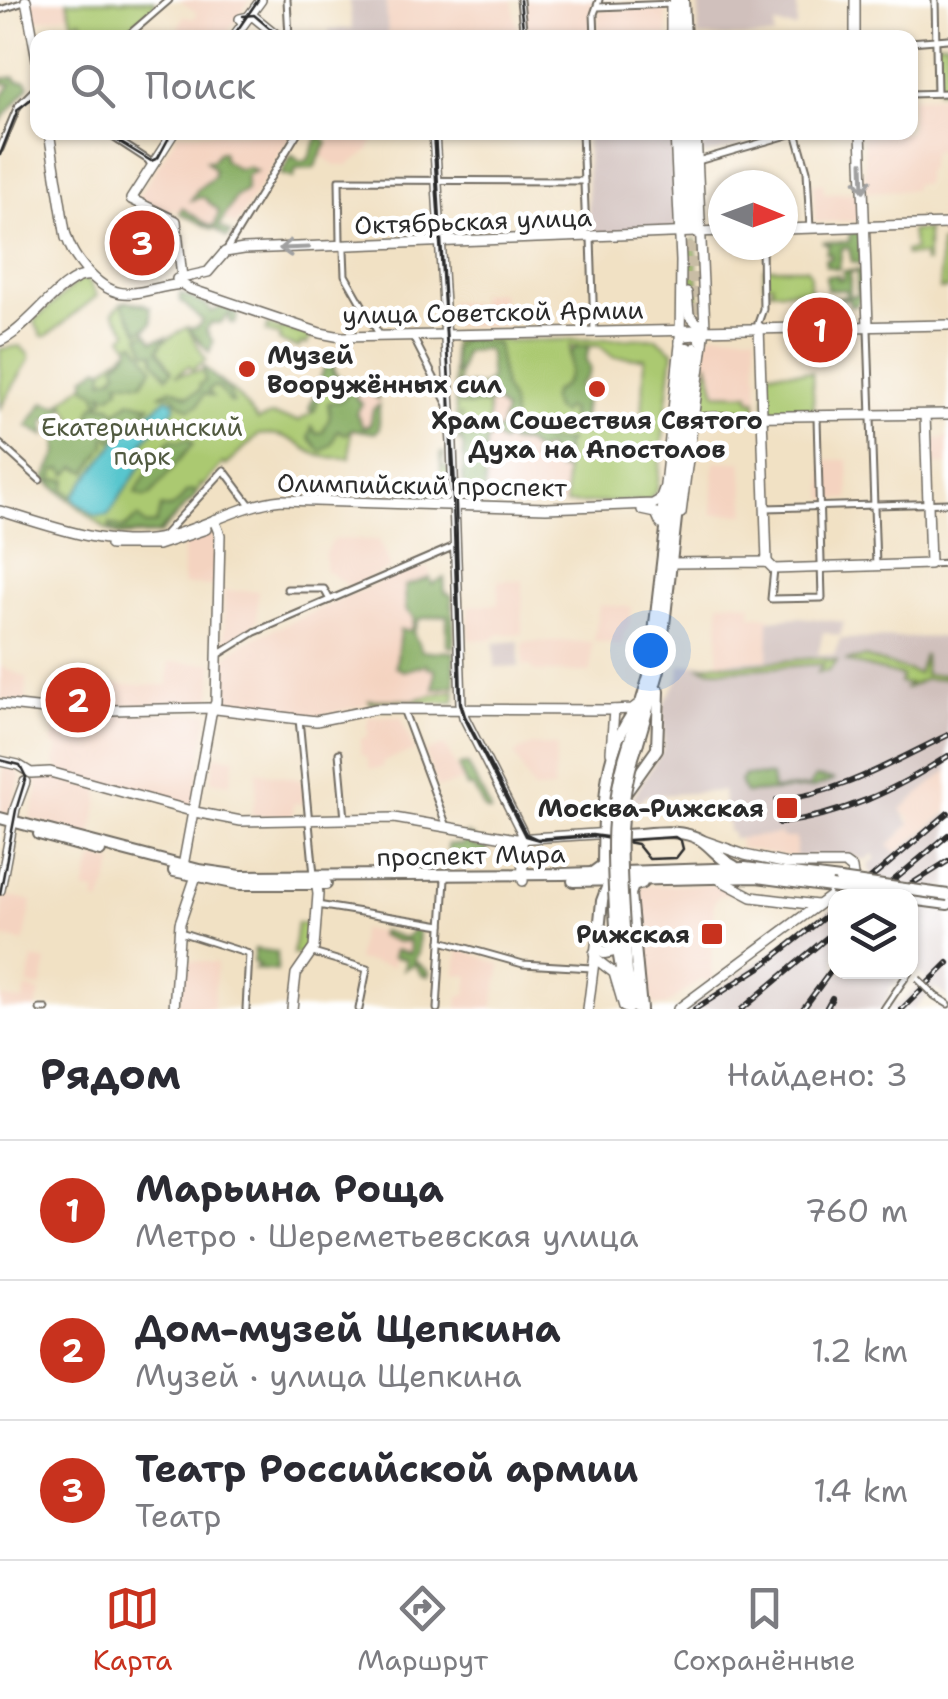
<!DOCTYPE html>
<html lang="ru">
<head>
<meta charset="utf-8">
<style>
  body { margin:0; font-family:"Shantell Sans",sans-serif; background:#f7f7f7; color:#2b2b33 }
  .controls { position:absolute; right:30px; bottom:30px; display:grid; overflow:hidden; border-radius:20px; box-shadow:0 2px 8px #0004 }
  .controls button { width:90px; height:90px; display:grid; place-items:center; padding:0; border:0; border-bottom:2px solid #e1e1e2; background:#fff; color:#2b2b33; font:50px sans-serif }
  .compass { position:absolute; left:708px; top:170px; width:90px; height:90px; border-radius:50%; background:#fff; box-shadow:0 2px 8px #0004; rotate:91deg }
  .you { position:absolute; left:650px; top:650px; width:35px; height:35px; margin:-25px; border:8px solid #fff; border-radius:50%; background:#1a73e8; box-shadow:0 0 0 15px #1a73e833 }
  .badge { display:grid; place-items:center; width:65px; height:65px; border-radius:50%; background:#c8321e; color:#fff; font-size:32px; font-weight:700 }
  .pin { position:absolute; translate:-50% -50%; border:5px solid #fff; box-shadow:0 2px 10px #0006 }
  .list { margin:0; padding:0; list-style:none }
  h2 { display:flex; justify-content:space-between; align-items:center; height:130px; margin:0; padding:0 40px; font-size:42px }
  h2 small { font-size:32px; font-weight:400; color:#7c7c81 }
  .list li { display:grid; grid-template-columns:65px 1fr auto; gap:30px; align-items:center; box-sizing:border-box; height:140px; padding:0 40px; border-top:2px solid #e1e1e2 }
  .list b { display:block; font-size:38px; white-space:nowrap }
  .list p { margin:0; font-size:32px; white-space:nowrap; color:#7c7c81 }
  .list em { font-size:32px; font-style:normal; color:#7c7c81 }
  .icon { flex:none; width:55px; height:55px; fill:none; stroke:currentColor; stroke-width:2; stroke-linecap:round; stroke-linejoin:round }
  .map { position:relative; flex:none; width:948px; height:1009px; overflow:hidden }
  .search { position:absolute; background:#fff; box-shadow:0 2px 8px #0004; left:30px; right:30px; top:30px; height:110px; display:flex; align-items:center; gap:25px; box-sizing:border-box; padding:0 35px; border-radius:20px; color:#7c7c81; font-size:38px }
  .sheet { height:550px; background:#fff }
  nav { display:flex; justify-content:space-around; align-items:center; box-sizing:border-box; height:140px; border-top:2px solid #e1e1e2; background:#fff; font-size:28px; color:#7c7c81 }
  nav a { display:grid; justify-items:center; gap:5px }
  nav .on { color:#c8321e }
  .map>svg:first-child { display:block }
</style>
</head>
<body>
<div class="map">
<svg width="948" height="1009" viewBox="0 0 948 1009">
  <rect width="100%" height="100%" fill="#fff"/>
  <filter id="ink" filterUnits="userSpaceOnUse"><feTurbulence type="fractalNoise" baseFrequency=".01" numOctaves="2"/><feDisplacementMap in="SourceGraphic" scale="20" xChannelSelector="R" yChannelSelector="G"/><feConvolveMatrix kernelMatrix="1 2 1 2 8 2 1 2 1" color-interpolation-filters="sRGB"/></filter>
  <filter id="wash" filterUnits="userSpaceOnUse"><feTurbulence type="fractalNoise" baseFrequency=".0048" numOctaves="4" result="noise"/><feDisplacementMap in="SourceGraphic" scale="40" xChannelSelector="R" yChannelSelector="G"/><feGaussianBlur stdDeviation="2.25" result="paint"/><feColorMatrix in="noise" values="0 0 0 0 0 0 0 0 0 0 0 0 0 0 0 0 0 1.4 0 .05"/><feComposite in="paint" operator="in"/></filter>
  <g filter="url(#wash)">
    <rect width="100%" height="100%" fill="#f1e1c4"/>
    <g fill="#f4d3c0">
      <path d="M31 0H69L71 14 34 21Z"/>
      <path d="M179 0H250L225 37 174 38 184 15 193 19 197 13Z"/>
      <path d="M386 0H512L519 37H388Z"/>
      <path d="M523 0H596L591 12 592 37H527Z"/>
      <path d="M665 7 668 37 597 38 599 10Z"/>
      <path d="M948 96V151H932L928 170 925 171V184H914V190L865 192 863 133 910 132 911 97Z"/>
      <path d="M178 133H292L236 226 223 219 217 231 171 208 170 213 137 199Z"/>
      <path d="M335 133V132L378 133 367 152 348 165H335L321 156Z"/>
      <path d="M823 183 824 193 860 192 859 221 815 222 813 184Z"/>
      <path d="M501 292 502 307 509 308V325L450 326 449 301 478 304 479 293Z"/>
      <path d="M712 333 755 334 759 414 699 415 707 339Z"/>
      <path d="M352 384 380 387 379 420 366 429 351 433Z"/>
      <path d="M508 402 565 443 566 504 467 501 463 496 460 403Z"/>
      <path d="M948 435V465H932L931 439 945 438Z"/>
      <path d="M823 460H848L849 499H824Z"/>
      <path d="M742 461 746 514H712L714 462Z"/>
      <path d="M205 533H211L216 541 215 586 183 585V541Z"/>
      <path d="M334 539 379 540 391 568 350 587 325 570V553Z"/>
      <path d="M429 568 432 584 444 578 445 592 452 596 453 614 419 619 413 633 422 651 454 652V702H377L316 717 221 706 222 660 245 642 410 569Z"/>
      <path d="M498 580H523L522 634H500L493 639 469 640 468 606 498 604Z"/>
      <path d="M223 591H258L257 622H253V629L225 646Z"/>
      <path d="M732 601 751 605V615L770 617 769 659 718 662 719 603Z"/>
      <path d="M599 605 632 607 629 626 623 634 622 645 594 641Z"/>
      <path d="M558 641 592 642 591 672H534L530 666H523V642Z"/>
      <path d="M169 662 213 663 211 704 71 706V715L208 713 193 808 58 772V766L54 765 58 747 52 746 55 720H61V715L50 706 51 684 168 685Z"/>
      <path d="M0 666 27 678 26 703 0 700Z"/>
      <path d="M368 717H401L414 751 383 761 382 768 370 769 367 758 360 753 361 739 368 736Z"/>
      <path d="M445 745 463 781 438 788 425 753Z"/>
      <path d="M532 745 557 746 553 789 533 790 514 754Z"/>
      <path d="M215 755 235 758 230 784 211 781Z"/>
      <path d="M4 764 18 770 21 778 8 815 1 814 0 803Z"/>
      <path d="M948 770V810L896 853 887 847 909 826 910 818 900 810Z"/>
      <path d="M257 771 302 780 304 803 293 804V817L254 816 251 813 256 798Z"/>
      <path d="M45 774 99 788V802L90 837 30 819 38 788 34 779Z"/>
      <path d="M781 834 797 838 796 858 740 848 739 838Z"/>
      <path d="M94 857 114 863 101 903 94 901 96 893 84 890Z"/>
      <path d="M722 884 736 893 719 896 714 902 711 971 714 978 707 983 703 978 665 1006 654 1005 649 993 648 973 642 972 632 891 638 886Z"/>
      <path d="M3 895 32 901 24 942 0 937Z"/>
      <path d="M361 929 413 937 410 958 395 956 393 966 357 960Z"/>
      <path d="M459 948 501 965 492 1009H458L459 996 466 994 469 976 455 974Z"/>
      <path d="M33 959 47 962 41 988 27 985Z"/>
      <path d="M184 960 217 963 213 1009H178Z"/>
      <path d="M26 988 40 992 36 1009H0V997L23 1001Z"/>
    </g>
    <g fill="#d0c0bc">
      <path d="M349 0H386L388 37 329 38V29H352Z"/>
      <path d="M699 0H797V28L775 25 774 37H698Z"/>
      <path d="M672 133 676 230 589 234 586 134Z"/>
      <path d="M702 133H737L740 145 703 155Z"/>
      <path d="M798 617 844 622 840 636 823 632 818 654 834 655 840 639 948 637V770L901 809 910 824 888 846 897 853 948 812V887H942L916 906 948 912V998L935 988 913 1009H888L895 1001 899 1004 926 979 911 965 910 896H847L872 876 868 866 876 858 873 854 866 860 852 857 817 859 813 854 807 859 796 858V838H781V834L733 839 732 832H728V822H725L723 791 644 796 642 800 634 801V808H626L664 748 663 705 679 678 680 665 768 659 769 620Z"/>
      <path d="M519 641V667L495 668 494 643Z"/>
      <path d="M835 906 836 972H903L888 991 890 994 881 1009H690Z"/>
    </g>
    <g fill="#abc971" stroke="#6b7a4e" stroke-width="2.5" fill-rule="evenodd">
      <path d="M153 0 156 4C131 26 126 38 89 37L81 20 73 23 67 1Z"/>
      <path d="M937 42H948V90H938Z"/>
      <path d="M927 230V262H924L923 255H906L905 251 914 250 911 231Z"/>
      <path d="M695 239 699 300 697 302 692 298 689 245Z"/>
      <rect x="940" y="243" width="8" height="46"/>
      <path d="M764 268H806L810 273V313L806 309 810 304 809 294 805 291 764 290 772 289V284H764Z"/>
      <path d="M81 279 88 280 97 296 47 336H42L34 321Z"/>
      <path d="M122 302 145 304 150 325 145 331 155 347 187 327 206 360 192 370 189 366 176 375 206 370 237 395 258 420 271 415 299 421 315 410 329 362 333 363 336 375 352 384 350 458C340 457 327 459 317 455 293 443 288 431 258 435L226 466 223 463 203 486 200 484 199 490 160 534 119 536 107 530 45 480 63 451 74 421 63 401 131 348 122 337 128 332 113 312Z"/>
      <path d="M268 325 282 330 283 327 315 338H309L307 345 301 343 299 348 279 341 280 336 266 332Z"/>
      <path d="M482 337H502L503 341 656 338 673 351 657 490 648 501 566 504 565 443H509L508 402 502 399 496 342 457 343 459 381H454L452 339ZM570 346H600L613 357 645 358 642 417 634 424H611L606 432 579 433 570 424Z"/>
      <path d="M20 346 29 355V360L0 408V349Z"/>
      <path d="M708 362 716 393 749 394 750 400H756V411L701 412Z"/>
      <path d="M765 371 812 372 814 411 766 412Z"/>
      <path d="M459 383 460 405H488L489 433 463 440 461 414 462 441 458 442 454 384Z"/>
      <path d="M441 453H444L442 465 449 470V499L417 500 416 489 441 490Z"/>
      <path d="M924 654 925 675 948 674V678L923 680 904 689 909 684 900 683 902 676 845 661 865 657 918 674Z"/>
      <path d="M817 658 837 661 828 671 818 672 824 664C796 664 718 675 700 667L717 663 738 665Z"/>
      <path d="M455 690 454 702 370 703 369 700H412Z"/>
      <path d="M297 923 311 925 304 955 293 954Z"/>
    </g>
    <g fill="#88ad63" stroke="#5a6c47" stroke-width="2.5">
      <path d="M15 77 17 81H26L29 86 0 122 1 98 11 84 0 83V79Z"/>
      <path d="M319 134 327 143 314 168 296 169 293 178 281 174 292 155 300 162 308 160Z"/>
      <path d="M219 152H223L224 160 238 169 248 167 256 171 246 175V191L236 197 219 226 231 233 227 238 215 228 212 229 180 213 182 208 210 226 215 225 219 211 203 197 191 200 198 189 214 177V169L206 161H212Z"/>
      <path d="M850 231 860 233 861 264 852 262 849 248H842L839 269 826 266 825 259H831V254L826 253 829 245 822 242H849Z"/>
      <path d="M862 270V292H857V272H850V297L862 294 856 306H850L849 299H823L847 296 846 290H827L826 276 838 275V279H843L844 271Z"/>
      <path d="M180 293 208 306 211 312 222 307 238 315 235 324 229 322 231 313 220 323H211L206 330 213 342 209 352 188 328H196L203 321 181 301Z"/>
      <path d="M127 301 150 307 152 323 139 332 122 304Z"/>
      <path d="M147 333 153 341 166 337 158 350 172 371 167 377 154 360V353L146 352 139 336Z"/>
      <path d="M463 339 497 344 504 387 512 406 514 429 553 442 569 441 563 450V470H558V457L549 464 533 461 534 456H544L549 451 547 448 536 452 525 442 506 439 502 443 492 435 486 443 485 496 475 498 466 494C458 472 469 451 459 432L479 427 499 431 505 412 497 402 467 406 457 402 456 386 483 385 490 380 489 352 485 349 464 352 459 374 456 375 453 349Z"/>
      <path d="M135 342 153 367 142 383 118 381 120 387 110 396 102 393 105 399 99 404 96 393 85 387V377L100 367 104 371 103 380 113 377 118 370 115 365 129 351 131 343Z"/>
      <path d="M577 346 589 347 586 360 590 368 587 377 578 386 585 398 582 425 577 428 571 419 570 409 565 408 562 414 555 409 551 401 553 392C570 386 571 368 571 352Z"/>
      <path d="M328 358 331 359 333 373 354 390 361 387 378 389V399L369 392 357 393 355 397 362 404 356 413 363 427 370 425 373 409 379 405V429L375 433 352 429 345 434 338 430 332 444 321 452 309 437 312 427 316 433 323 432 330 417 328 403 340 401 349 393 347 386 329 383 322 391 313 412 309 409Z"/>
      <path d="M203 366 229 391 233 402H229L219 388 214 386 208 390 212 396 204 394 198 405 190 409 179 403 172 394 159 395 171 388 188 396 199 391 200 384 205 382Z"/>
      <path d="M130 401 150 405 128 429 117 432 115 439 111 441 110 437H105V445L87 472 76 467 67 475 62 469 55 470 53 480H67L64 489 71 495 70 500 45 478 58 453 57 439 65 430H73L75 424 94 426 95 421 89 415 94 405 111 406 116 412Z"/>
      <path d="M44 402 56 406 61 403 64 407 58 418 44 420 45 436 27 426Z"/>
      <path d="M172 439 178 442 189 439 193 444 150 495 145 497 135 493 160 452 168 451 166 444Z"/>
      <path d="M193 490 196 494 194 498 157 534H122L109 530 110 524 123 529 138 517 145 525 156 524 161 507C173 512 180 502 186 492Z"/>
      <path d="M430 578 432 584 444 578 445 592 452 596 454 647 447 646V615L419 619 413 633 422 651 454 652 455 686 434 689 435 669 428 668 427 664 404 671 396 667 400 630 409 631 413 627 414 618 406 610 405 586Z"/>
      <path d="M461 765H468L490 808V812L485 810 473 787H467L459 768Z"/>
      <path d="M745 775 771 776 773 790 809 787 815 777 835 780 813 788 751 793H745L740 781Z"/>
      <path d="M466 834 474 837 473 846 487 848 488 855H448V844L463 845Z"/>
      <path d="M413 925 419 927 418 954 414 960 429 972 428 976 421 974 415 964 404 969 406 959 393 957 395 950 410 953 409 941 397 942 380 935 382 931 404 938 412 932Z"/>
      <path d="M255 949 277 952V971L255 969 259 965 253 962Z"/>
    </g>
    <path fill="#59c6ce" stroke="#42787c" stroke-width="2.5" d="M167 398 174 401 175 408 143 442 145 460 108 515 96 516 74 500V495L116 442Z"/>
  </g>
  <g filter="url(#ink)">
    <g fill="none" stroke-linecap="round" stroke-linejoin="round">
      <g stroke="#c9bda5" stroke-width="10" stroke-dasharray="10 5" stroke-linecap="butt">
        <path d="M687 228V348"/>
        <path d="M694 228 695 327"/>
      </g>
      <defs>
        <g id="street">
          <path d="M287 0 289 37"/>
          <path d="M520 0 524 38"/>
          <path d="M935 0 937 93"/>
          <path d="M597 7 672 4"/>
          <path d="M0 10 27 1"/>
          <path d="M125 38 169 0"/>
          <path d="M595 38 594 14 599 0"/>
          <path d="M910 42 948 39"/>
          <path d="M910 94 948 93"/>
          <path d="M105 132 148 160 151 165"/>
          <path d="M582 132 586 234"/>
          <path d="M796 132 807 171 810 228"/>
          <path d="M0 149 18 106 38 86"/>
          <path d="M698 161 798 132"/>
          <path d="M591 238 594 330"/>
          <path d="M227 249 298 132"/>
          <path d="M758 323 763 309 762 245"/>
          <path d="M868 329 876 566"/>
          <path d="M380 336 345 275 344 250 340 241 339 180 584 181"/>
          <path d="M413 337 447 403"/>
          <path d="M0 444 40 480"/>
          <path d="M766 508 948 503"/>
          <path d="M162 537 224 470 251 506"/>
          <path d="M930 564 948 563"/>
          <path d="M774 569 771 599 822 598 817 418"/>
          <path d="M287 589H324L330 600"/>
          <path d="M218 655 255 632 455 546"/>
          <path d="M403 709 446 824"/>
          <path d="M299 719 314 875"/>
          <path d="M339 753 345 819"/>
          <path d="M317 905 442 925"/>
          <path d="M180 932 249 954 246 1009"/>
          <path d="M441 941 523 964 592 968"/>
          <path d="M313 953 367 969 359 1009"/>
          <path d="M935 996 948 1004"/>
          <path d="M40 1009H46"/>
          <path d="M437 1009 445 879"/>
          <path d="M884 1009 909 972"/>
        </g>
        <g id="secondary">
          <path d="M26 0 38 65"/>
          <path d="M855 0V38"/>
          <path d="M240 19 253 16 280 38"/>
          <path d="M233 38 261 0"/>
          <path d="M671 38V8"/>
          <path d="M49 132 66 238"/>
          <path d="M174 132 131 199 176 221 182 278"/>
          <path d="M434 132 452 444 461 703 464 717 522 832 523 881"/>
          <path d="M861 132 868 326"/>
          <path d="M783 229 948 224"/>
          <path d="M66 235C71 251 76 258 86 270 121 309 139 288 182 284L190 289 320 333 341 337 948 325"/>
          <path d="M177 279 208 272 225 252 244 249 723 231"/>
          <path d="M687 293 689 315 701 327"/>
          <path d="M759 327 767 562"/>
          <path d="M0 341C27 331 65 271 90 276"/>
          <path d="M680 343 684 336 697 335 703 343"/>
          <path d="M694 424 700 418 716 417 948 414"/>
          <path d="M642 510 656 513 661 524"/>
          <path d="M0 511C52 526 116 552 170 536 208 526 242 504 282 500L546 508 653 504 660 500 664 489"/>
          <path d="M681 513 705 328 696 132"/>
          <path d="M661 522 680 345 681 261 675 132"/>
          <path d="M110 545H158L206 529"/>
          <path d="M672 563 767 562 774 569 930 564 925 415"/>
          <path d="M0 704 63 711 208 708 316 721 376 709 610 710 632 709 640 703"/>
          <path d="M611 752 614 710"/>
          <path d="M0 761 18 765 31 773 50 772 195 812 241 821 394 818 516 839 611 833"/>
          <path d="M702 840 745 855 788 864H845L852 869 853 876"/>
          <path d="M183 866 211 714 216 702 220 535 214 520"/>
          <path d="M720 880 752 897 817 905"/>
          <path d="M0 890 15 809 25 782"/>
          <path d="M594 953 597 960 614 973 624 1007"/>
          <path d="M174 1009 180 923 197 873"/>
          <path d="M292 1009 296 974 314 948 318 894 316 880"/>
          <path d="M588 1009 597 938"/>
          <path d="M678 1009 833 894"/>
        </g>
        <g id="primary">
          <path d="M675 0 677 38"/>
          <path d="M683 0 685 38"/>
          <path d="M682 132 687 228"/>
          <path d="M690 139 694 228"/>
          <path d="M630 740 649 676 687 348"/>
          <path d="M638 742 659 670 695 348"/>
          <path d="M625 794 657 749 659 691"/>
          <path d="M0 818 199 870 241 876 562 874 745 868 840 880"/>
          <path d="M619 830 626 835C650 834 679 827 701 840 713 848 720 860 734 866"/>
          <path d="M39 834 100 851"/>
          <path d="M174 871 238 884H326"/>
          <path d="M592 873 603 865C604 811 601 753 636 709"/>
          <path d="M573 881 757 877 831 887"/>
          <path d="M616 882 608 885 602 901 598 941 599 949 604 953 614 951 617 944"/>
          <path d="M910 899 948 904"/>
          <path d="M617 945 628 1009"/>
          <path d="M625 945 627 973 636 1008"/>
          <path d="M641 1009 630 894 633 886 642 883"/>
        </g>
      </defs>
      <use href="#street" stroke="#706b61" stroke-width="9"/>
      <use href="#secondary" stroke="#706b61" stroke-width="12"/>
      <use href="#primary" stroke="#706b61" stroke-width="14"/>
      <use href="#street" stroke="#fff" stroke-width="5"/>
      <use href="#secondary" stroke="#fff" stroke-width="9"/>
      <use href="#primary" stroke="#fff" stroke-width="10"/>
      <g stroke="#2b2b2b" stroke-width="2.5">
        <path d="M520 0 524 38"/>
        <path d="M243 16 254 15 281 38"/>
        <path d="M232 38 258 0"/>
        <path d="M103 132 151 161 158 158 172 132"/>
        <path d="M433 132 449 383 460 703 464 717 525 836 539 840 594 836 637 844 649 859 676 858 683 849 681 841 675 837 628 840 592 835 537 839 526 834 465 716 461 703 456 505 435 132"/>
        <path d="M445 132H528"/>
        <path d="M0 155 18 109 38 94"/>
        <path d="M0 760 20 765 26 777 16 810 0 894"/>
      </g>
      <defs>
        <g id="rail">
          <path d="M777 800C840 794 892 762 948 735"/>
          <path d="M779 823C842 816 895 790 948 756"/>
          <path d="M902 890 948 861"/>
          <path d="M850 896 948 813"/>
          <path d="M875 896 948 835"/>
          <path d="M695 1009 765 964 836 908"/>
          <path d="M742 1009 836 930"/>
          <path d="M803 1009 836 964"/>
          <path d="M826 1009 832 998"/>
          <path d="M902 1009 948 963"/>
        </g>
      </defs>
      <use href="#rail" stroke="#2b2b2b" stroke-width="6"/>
      <use href="#rail" stroke="#fff" stroke-width="2.5" stroke-dasharray="8" stroke-linecap="butt"/>
      <defs>
        <path id="street-bridge" d="M918 979 935 996"/>
        <g id="primary-bridge">
          <path d="M840 880 948 895"/>
          <path d="M831 887 896 896"/>
          <path d="M617 944C613 870 606 811 630 740"/>
          <path d="M625 945C621 872 613 813 638 742"/>
        </g>
      </defs>
      <use href="#street-bridge" stroke="#706b61" stroke-width="9" stroke-linecap="butt"/>
      <use href="#primary-bridge" stroke="#706b61" stroke-width="14" stroke-linecap="butt"/>
      <use href="#street-bridge" stroke="#fff" stroke-width="5"/>
      <use href="#primary-bridge" stroke="#fff" stroke-width="10"/>
    </g>
    <defs><path id="oneway-shaft" d="M-6 0H5M1.5-3L5.5 0L1.5 3" fill="none" stroke-width="1.6" stroke-linecap="round" stroke-linejoin="round" transform="scale(2.5)"/></defs>
    <g stroke="#a0a0a0">
      <use href="#oneway-shaft" transform="translate(863 177) rotate(88)"/>
      <use href="#oneway-shaft" transform="translate(294 248) rotate(178)"/>
    </g>
  </g>
  <g fill="#c8321e" stroke="#fff" stroke-width="4">
    <circle cx="247" cy="369" r="10"/>
    <circle cx="597" cy="389" r="10"/>
    <rect x="775" y="796" width="24" height="24" rx="5"/>
    <rect x="700" y="922" width="24" height="24" rx="5"/>
  </g>
  <g text-anchor="middle" dominant-baseline="central" stroke-width="9" stroke-linejoin="round" paint-order="stroke">
    <g font-size="25" fill="#2b2b2b" stroke="#fff">
      <text transform="translate(473 221) rotate(-2)">Октябрьская улица</text>
      <text transform="translate(493 312) rotate(-1)">улица Советской Армии</text>
      <text transform="translate(422 485) rotate(1)">Олимпийский проспект</text>
      <text transform="translate(471 855) rotate(-1)">проспект Мира</text>
    </g>
    <g font-size="25" font-weight="bold" fill="#2b2b2b" stroke="#fff" text-anchor="end">
      <text x="267" y="355" text-anchor="start">Музей<tspan x="267" dy="29">Вооружённых сил</tspan></text>
      <text x="597" y="420" text-anchor="middle">Храм Сошествия Святого<tspan x="597" dy="29">Духа на Апостолов</tspan></text>
      <text x="764" y="808">Москва-Рижская</text>
      <text x="690" y="934">Рижская</text>
    </g>
    <g font-size="25" fill="#515a40" stroke="#fff">
      <text x="142" y="427">Екатерининский<tspan x="142" dy="29">парк</tspan></text>
    </g>
  </g>
</svg>
<div class="controls">
<button><svg class="icon" aria-label="layers" viewBox="0 0 24 24"><path d="M12 4l9 5-9 5-9-5zM3 14l9 5 9-5"/></svg></button>
</div>
<svg class="compass" viewBox="-18 -18 36 36"><path d="M0-13l5 13h-10z" fill="#e53935"/><path d="M0 13l5-13h-10z" fill="#7c7c81"/></svg>
<div class="you"></div>
<div class="pin badge" style="left:820px;top:330px">1</div>
<div class="pin badge" style="left:78px;top:700px">2</div>
<div class="pin badge" style="left:142px;top:243px">3</div>
<div class="search"><svg class="icon" aria-label="search" viewBox="0 0 24 24"><circle cx="10" cy="10" r="6"/><path d="M15 15l6 6"/></svg>Поиск</div>
</div>
<section class="sheet">
<h2>Рядом<small>Найдено: 3</small></h2>
<ul class="list">
<li><span class="badge">1</span><div><b>Марьина Роща</b><p>Метро · Шереметьевская улица</p></div><em>760 m</em></li>
<li><span class="badge">2</span><div><b>Дом-музей Щепкина</b><p>Музей · улица Щепкина</p></div><em>1.2 km</em></li>
<li><span class="badge">3</span><div><b>Театр Российской армии</b><p>Театр</p></div><em>1.4 km</em></li>
</ul>
</section>
<nav>
<a class="on"><svg class="icon" aria-label="map" viewBox="0 0 24 24"><path d="M3 6l6-2 6 2 6-2v14l-6 2-6-2-6 2zM9 4v14M15 6v14"/></svg>Карта</a>
<a><svg class="icon" aria-label="directions" viewBox="0 0 24 24"><path d="M12 3l9 9-9 9-9-9zM9 14v-3h6M13 9l2 2-2 2"/></svg>Маршрут</a>
<a><svg class="icon" aria-label="saved" viewBox="0 0 24 24"><path d="M7 4h10v16l-5-4-5 4z"/></svg>Сохранённые</a>
</nav>
</body>
</html>
